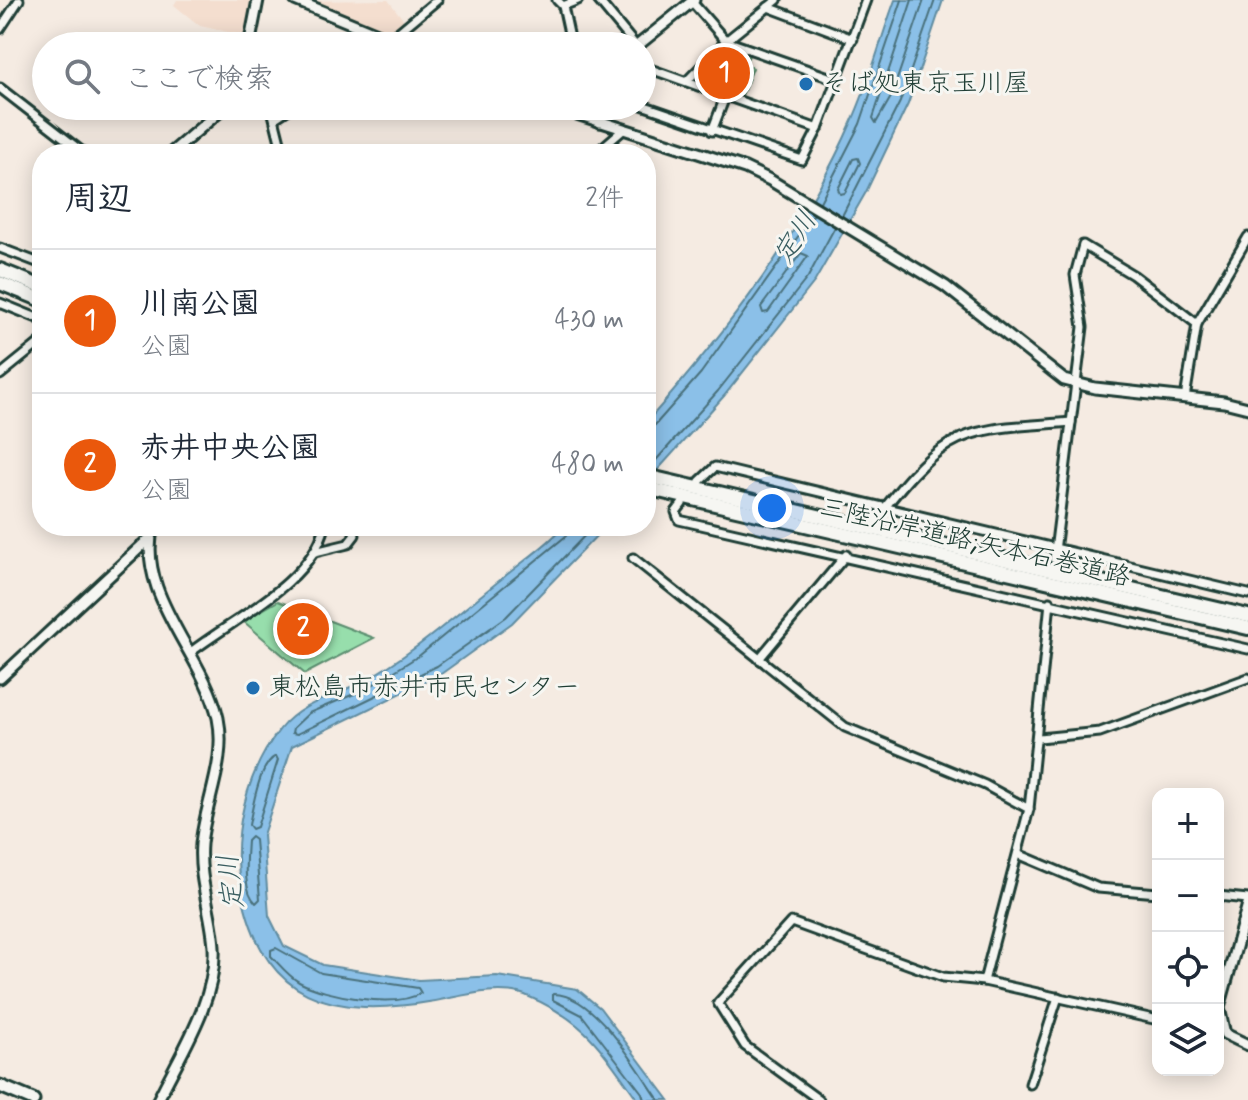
<!DOCTYPE html>
<html lang="ja">
<head>
<meta charset="utf-8">
<style>
  body { margin:0; font-family:Mynerve,"Klee One",sans-serif; background:#f2f2f3; color:#1f2937 }
  .controls { position:absolute; right:24px; bottom:24px; display:grid; overflow:hidden; border-radius:16px; box-shadow:0 4px 20px #0003 }
  .controls button { width:72px; height:72px; display:grid; place-items:center; padding:0; border:0; border-bottom:2px solid #e0e1e3; background:#fff; color:#1f2937; font:40px sans-serif }
  .you { position:absolute; left:772px; top:508px; width:28px; height:28px; margin:-20px; border:6px solid #fff; border-radius:50%; background:#1a73e8; box-shadow:0 0 0 12px #1a73e833 }
  .badge { display:grid; place-items:center; width:52px; height:52px; border-radius:50%; background:#ea580c; color:#fff; font-size:26px; font-weight:700 }
  .pin { position:absolute; translate:-50% -50%; border:4px solid #fff; box-shadow:0 2px 8px #0006 }
  .list { margin:0; padding:0; list-style:none }
  h2 { display:flex; justify-content:space-between; align-items:center; height:104px; margin:0; padding:0 32px; font-size:34px }
  h2 small { font-size:26px; font-weight:400; color:#747a83 }
  .list li { display:grid; grid-template-columns:52px 1fr auto; gap:24px; align-items:center; box-sizing:border-box; height:144px; padding:0 32px; border-top:2px solid #e0e1e3 }
  .list b { display:block; font-size:30px; white-space:nowrap }
  .list p { margin:0; font-size:26px; white-space:nowrap; color:#747a83 }
  .list em { font-size:26px; font-style:normal; color:#747a83 }
  .icon { flex:none; width:44px; height:44px; fill:none; stroke:currentColor; stroke-width:2; stroke-linecap:round; stroke-linejoin:round }
  .map { position:relative; flex:none; width:1248px; height:1100px; overflow:hidden }
  .search { position:absolute; background:#fff; box-shadow:0 4px 20px #0003; left:32px; top:32px; width:624px; height:88px; display:flex; align-items:center; gap:20px; box-sizing:border-box; padding:0 28px; border-radius:44px; color:#747a83; font-size:30px }
  .panel { position:absolute; background:#fff; box-shadow:0 4px 20px #0003; left:32px; top:144px; width:624px; height:392px; border-radius:32px }
  .map>svg:first-child { display:block }
</style>
</head>
<body>
<div class="map">
<svg width="1248" height="1100" viewBox="0 0 1248 1100">
  <rect width="100%" height="100%" fill="#f5ebe2"/>
  <filter id="ink" filterUnits="userSpaceOnUse"><feTurbulence type="fractalNoise" baseFrequency=".0125" numOctaves="2"/><feDisplacementMap in="SourceGraphic" scale="16" xChannelSelector="R" yChannelSelector="G"/><feConvolveMatrix kernelMatrix="1 2 1 2 8 2 1 2 1" color-interpolation-filters="sRGB"/></filter>
  <g filter="url(#ink)">
    <g fill="#f4decf">
      <path d="M177 0H250L254 7 247 36 200 26 174 5Z"/>
      <path d="M388 0 406 23 390 33 307 1Z"/>
    </g>
    <g fill="#97deac" stroke="#5b8e70" stroke-width="2">
      <path d="M730 45 750 53 745 64 753 68 741 98 690 79Z"/>
      <path d="M278 601 374 638 305 674 243 621Z"/>
    </g>
    <g fill="#8bc0e8" stroke="#608ca0" stroke-width="2">
      <path d="M895 0H943L908 104 866 192 815 281 724 396 646 483V423C726 332 803 233 852 121 870 82 880 40 895 0Z"/>
      <path d="M564 526H606L512 623 441 674 292 746 263 835 269 916 284 946 323 965 419 980 497 976 577 989 600 1008 669 1100H638C601 1049 586 1020 525 995 499 985 462 996 435 1001 332 1019 262 1002 241 889 231 836 246 772 280 729 302 702 333 697 363 681 414 654 458 613 504 577 523 561 548 545 564 526Z"/>
    </g>
    <g fill="none" stroke-linecap="round" stroke-linejoin="round">
      <g stroke="#4a717c" stroke-width="2">
        <path d="M912 0 873 118 876 123 891 97 924 0"/>
        <path d="M858 158 860 163 845 193 840 194 838 189 853 159Z"/>
        <path d="M820 202 860 124 902 0"/>
        <path d="M842 216 900 102 935 0"/>
        <path d="M801 253 808 256 768 312 763 313 761 307Z"/>
        <path d="M646 428 655 425 701 373 814 214"/>
        <path d="M649 468 718 391 808 277 835 227"/>
        <path d="M570 526 566 536 420 655 366 689 309 713 293 728 292 733 297 734 437 666 506 617 594 526"/>
        <path d="M276 756 278 760 257 827 252 829 249 825C253 806 259 764 276 756Z"/>
        <path d="M251 837 255 840 260 899 256 903C242 890 246 859 247 841Z"/>
        <path d="M276 948 321 973 418 988 421 993C395 1009 325 996 299 982 288 976 279 964 271 956V950Z"/>
        <path d="M644 1100 642 1093 582 1015 553 1000V994C595 993 637 1069 659 1100"/>
      </g>
      <g stroke="#cac8bf" stroke-width="7" stroke-dasharray="7 3.5" stroke-linecap="butt">
        <path d="M846 555 860 537"/>
        <path d="M1050 602 1052 580"/>
      </g>
      <defs>
        <g id="street">
          <path d="M557 0 563 6 571 43"/>
          <path d="M598 0 636 46"/>
          <path d="M692 2 726 41 837 80"/>
          <path d="M563 6 578 0"/>
          <path d="M768 7 853 39"/>
          <path d="M0 29 19 0"/>
          <path d="M382 46 437 0"/>
          <path d="M564 46 571 43 581 46"/>
          <path d="M642 66 818 129"/>
          <path d="M687 81 726 41 777 0"/>
          <path d="M0 88 85 154"/>
          <path d="M642 105 802 160 818 129 866 0"/>
          <path d="M271 106 283 154"/>
          <path d="M275 118 293 106"/>
          <path d="M712 131 725 97"/>
          <path d="M595 154 624 129"/>
          <path d="M0 248 42 264"/>
          <path d="M0 303 42 320"/>
          <path d="M0 375 42 341"/>
          <path d="M1185 398 1197 324 1248 237"/>
          <path d="M700 481 715 467 1248 594"/>
          <path d="M682 504 676 512 679 520 1248 649"/>
          <path d="M875 520C896 494 919 462 949 444 981 424 1034 426 1071 422"/>
          <path d="M315 552 348 544 355 535 352 526"/>
          <path d="M633 558 845 727 985 785 1029 809"/>
          <path d="M1054 559 1083 327 1075 275 1083 245 1133 275 1197 324"/>
          <path d="M191 652C235 618 312 582 325 526"/>
          <path d="M759 659 846 555"/>
          <path d="M1039 738 1100 732 1248 678"/>
          <path d="M1018 854 1098 888 1158 893"/>
          <path d="M1218 896 1248 899"/>
          <path d="M984 981 1029 809 1050 602"/>
          <path d="M1030 1084 1058 997"/>
          <path d="M819 1100 745 1046 718 1003 791 922 943 977 984 981 1158 1020"/>
        </g>
        <g id="secondary">
          <path d="M295 0 406 46"/>
          <path d="M249 46 258 0"/>
          <path d="M637 46 694 0"/>
          <path d="M552 106 745 168 770 180 945 286 1064 380 1095 388 1224 402 1248 408"/>
          <path d="M600 122 606 106"/>
          <path d="M170 154 226 106"/>
          <path d="M153 526C135 595 204 654 218 718 227 761 205 803 201 844 198 879 212 913 214 947 217 1000 180 1054 158 1100"/>
          <path d="M0 678 149 539"/>
          <path d="M1248 904 1219 1008 1225 1034 1248 1045"/>
        </g>
        <path id="primary" d="M0 1086 33 1100"/>
        <g id="highway">
          <path d="M0 270 42 287"/>
          <path d="M0 283 42 300"/>
          <path d="M646 476 1248 616"/>
          <path d="M646 488 1248 628"/>
        </g>
      </defs>
      <use href="#street" stroke="#1f3d34" stroke-width="13"/>
      <use href="#secondary" stroke="#1f3d34" stroke-width="15"/>
      <use href="#primary" stroke="#1f3d34" stroke-width="17"/>
      <use href="#highway" stroke="#1f3d34" stroke-width="18"/>
      <use href="#street" stroke="#f6f6f2" stroke-width="7"/>
      <use href="#secondary" stroke="#f6f6f2" stroke-width="9"/>
      <use href="#primary" stroke="#f6f6f2" stroke-width="11"/>
      <use href="#highway" stroke="#f6f6f2" stroke-width="12"/>
    </g>
  </g>
  <g fill="#1f6fb2" stroke="#f6f6f2" stroke-width="3">
    <circle cx="806" cy="84" r="8"/>
    <circle cx="253" cy="688" r="8"/>
  </g>
  <g text-anchor="middle" dominant-baseline="central" stroke-width="6" stroke-linejoin="round" paint-order="stroke">
    <g font-size="26" fill="#1f3d34" stroke="#f6f6f2" text-anchor="start">
      <text x="822" y="84">そば処東京玉川屋</text>
      <text x="269" y="688">東松島市赤井市民センター</text>
    </g>
    <g font-size="26" fill="#1f3d34" stroke="#f6f6f2">
      <text transform="translate(975 543) rotate(13)">三陸沿岸道路;矢本石巻道路</text>
    </g>
    <g font-size="28" font-style="italic" fill="#3a5e61" stroke="#f6f6f2">
      <text transform="translate(796 238) rotate(-58)">定川</text>
      <text transform="translate(232 882) rotate(-97)">定川</text>
    </g>
  </g>
</svg>
<div class="controls">
<button>+</button>
<button>−</button>
<button><svg class="icon" aria-label="locate" viewBox="0 0 24 24"><circle cx="12" cy="12" r="6"/><path d="M12 2v4M12 18v4M2 12h4M18 12h4"/></svg></button>
<button><svg class="icon" aria-label="layers" viewBox="0 0 24 24"><path d="M12 4l9 5-9 5-9-5zM3 14l9 5 9-5"/></svg></button>
</div>
<div class="you"></div>
<div class="pin badge" style="left:724px;top:73px">1</div>
<div class="pin badge" style="left:303px;top:629px">2</div>
<div class="search"><svg class="icon" aria-label="search" viewBox="0 0 24 24"><circle cx="10" cy="10" r="6"/><path d="M15 15l6 6"/></svg>ここで検索</div>
<section class="panel">
<h2>周辺<small>2件</small></h2>
<ul class="list">
<li><span class="badge">1</span><div><b>川南公園</b><p>公園</p></div><em>430 m</em></li>
<li><span class="badge">2</span><div><b>赤井中央公園</b><p>公園</p></div><em>480 m</em></li>
</ul>
</section>
</div>
</body>
</html>
